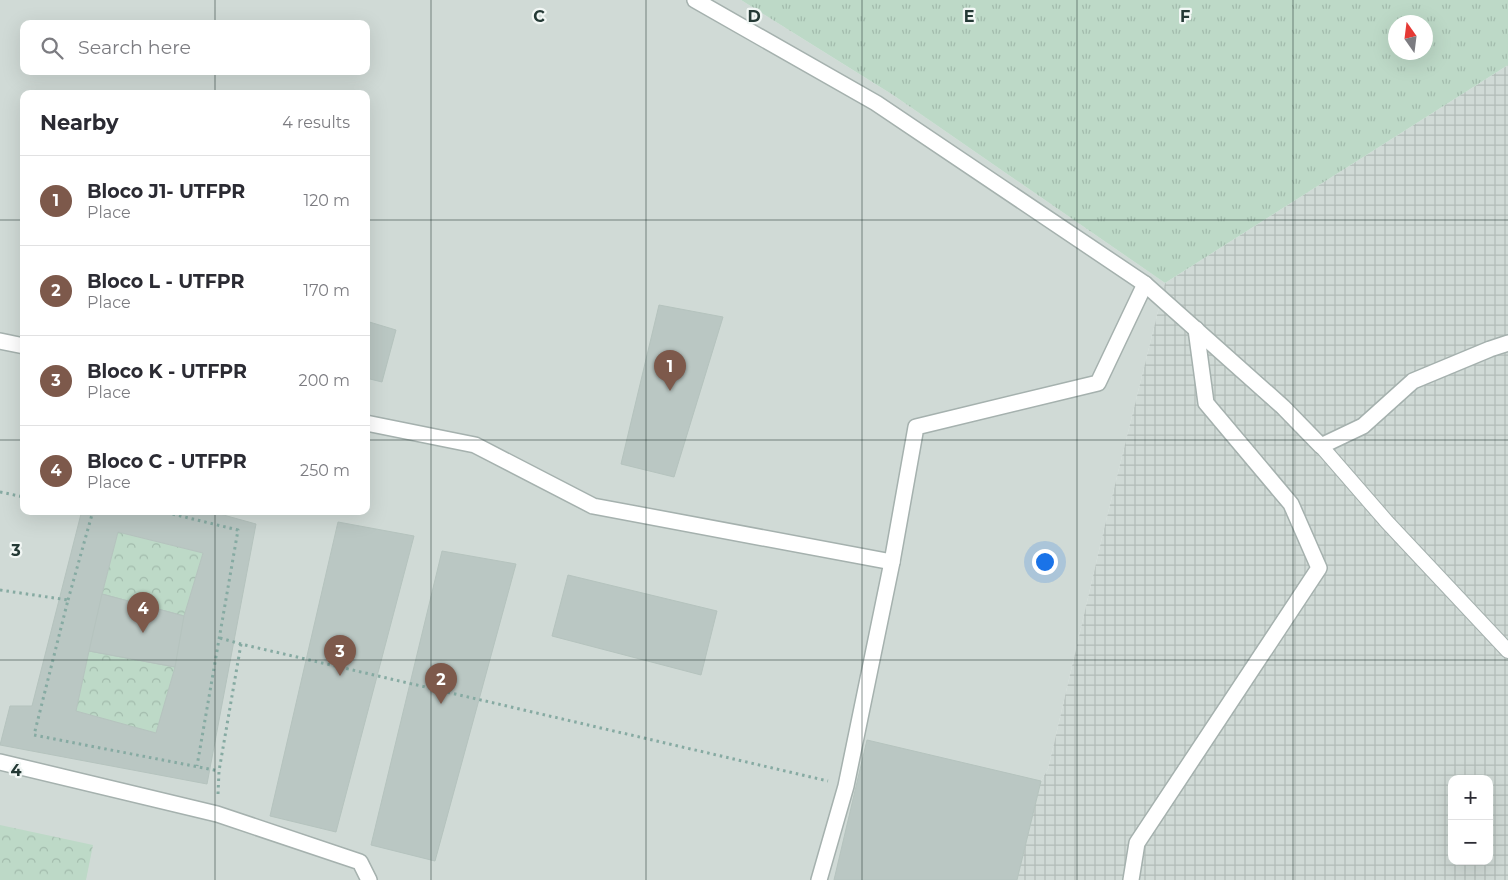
<!DOCTYPE html>
<html lang="en">
<head>
<meta charset="utf-8">
<style>
  body { margin:0; font-family:Montserrat,sans-serif; background:#f7f7f7; color:#2b2b33 }
  .controls { position:absolute; right:15px; bottom:15px; display:grid; overflow:hidden; border-radius:10px; box-shadow:0 5px 20px #0002 }
  .controls button { width:45px; height:45px; display:grid; place-items:center; padding:0; border:0; border-bottom:1px solid #e1e1e2; background:#fff; color:#2b2b33; font:25px sans-serif }
  .compass { position:absolute; left:1388px; top:15px; width:45px; height:45px; border-radius:50%; background:#fff; box-shadow:0 5px 20px #0002; rotate:346deg }
  .you { position:absolute; left:1044px; top:561px; width:18px; height:18px; margin:-12px; border:4px solid #fff; border-radius:50%; background:#1a73e8; box-shadow:0 0 0 8px #1a73e833 }
  .badge { display:grid; place-items:center; width:32px; height:32px; border-radius:50%; background:#7d594b; color:#fff; font-size:16px; font-weight:700 }
  .pin { position:absolute; translate:-50% -41px; filter:drop-shadow(0 1px 2px #0008) }
  .pin::after { content:''; position:absolute; top:26px; width:18px; height:15px; background:inherit; clip-path:polygon(0 0,100% 0,50% 100%) }
  .list { margin:0; padding:0; list-style:none }
  h2 { display:flex; justify-content:space-between; align-items:center; height:65px; margin:0; padding:0 20px; font-size:21px }
  h2 small { font-size:16px; font-weight:400; color:#7c7c81 }
  .list li { display:grid; grid-template-columns:32px 1fr auto; gap:15px; align-items:center; box-sizing:border-box; height:90px; padding:0 20px; border-top:1px solid #e1e1e2 }
  .list b { display:block; font-size:19px; white-space:nowrap }
  .list p { margin:0; font-size:16px; white-space:nowrap; color:#7c7c81 }
  .list em { font-size:16px; font-style:normal; color:#7c7c81 }
  .icon { flex:none; width:28px; height:28px; fill:none; stroke:currentColor; stroke-width:2; stroke-linecap:round; stroke-linejoin:round }
  .map { position:relative; flex:none; width:1508px; height:880px; overflow:hidden }
  .search { position:absolute; background:#fff; box-shadow:0 5px 20px #0002; left:20px; top:20px; width:350px; height:55px; display:flex; align-items:center; gap:12px; box-sizing:border-box; padding:0 18px; border-radius:10px; color:#7c7c81; font-size:19px }
  .panel { position:absolute; background:#fff; box-shadow:0 5px 20px #0002; left:20px; top:90px; width:350px; height:425px; border-radius:10px }
  .map>svg:first-child { display:block }
</style>
</head>
<body>
<div class="map">
<svg width="1508" height="880" viewBox="0 0 1508 880">
  <defs>
    <pattern id="industrial-grid" width="8" height="8" patternUnits="userSpaceOnUse" patternTransform="scale(1.25)"><rect width="8" height="8" fill="#d0dad6"/><path d="M0 4h8M4 0v8" fill="none" stroke="#b2bcb8"/></pattern>
    <pattern id="grass-tufts" width="24" height="20" patternUnits="userSpaceOnUse" patternTransform="scale(1.25)"><rect width="24" height="20" fill="#bdd9c7"/><path d="M3 7l-1-3M5 7V3M7 7l1-3M15 17l-1-3M17 17v-4M19 17l1-3" fill="none" stroke="#a2bbac"/></pattern>
    <pattern id="park-crowns" width="20" height="18" patternUnits="userSpaceOnUse" patternTransform="scale(1.25)"><rect width="20" height="18" fill="#bdd9c7"/><path d="M2 6a3 3 0 1 1 6 0M12 15a3 3 0 1 1 6 0" fill="none" stroke="#a2bbac"/></pattern>
  </defs>
  <rect width="100%" height="100%" fill="#e2eae7"/>
  <path fill="#d0dad6" fill-rule="evenodd" d="M0 0H741L893 95 1165 283 1104 529 1048 769 1041 781 1017 880H0ZM24 24H366V71H24ZM24 94H366V511H24Z"/>
  <path fill="url(#industrial-grid)" fill-rule="evenodd" d="M1508 65V880H1017L1041 781 1048 769 1104 529 1165 283ZM1452 779H1489V861H1452Z"/>
  <path fill="url(#grass-tufts)" fill-rule="evenodd" d="M741 0H1508V65L1165 283 893 95ZM1396 22H1426V52H1396Z"/>
  <g fill="url(#park-crowns)">
    <path d="M118 532 203 553 184 616 102 594Z"/>
    <path d="M89 651 175 667 156 733 76 711Z"/>
    <path d="M0 825 93 845 86 880H0Z"/>
  </g>
  <g fill="#bac7c3" stroke="#b5c3be" fill-rule="evenodd">
    <path d="M659 305 723 317 674 477 621 464Z"/>
    <path d="M366 321 396 330 382 382 366 378Z"/>
    <path d="M72 511H209L256 524 207 784 0 745 10 706H32L81 514ZM118 532 203 553 184 616 102 594ZM89 651 175 667 156 733 76 711Z"/>
    <path d="M338 522 414 536 336 832 270 816Z"/>
    <path d="M442 551 516 564 435 861 371 845Z"/>
    <path d="M568 575 717 611 701 675 552 636Z"/>
    <path d="M102 594 184 616 175 667 89 651Z"/>
    <path d="M867 740 1041 781 1017 880H834Z"/>
  </g>
  <g fill="none" stroke-linecap="round" stroke-linejoin="round">
    <defs>
      <path id="service" d="M1321 446 1387 522 1508 651"/>
      <g id="minor">
        <path d="M695 0 876 103 1145 284 1283 407 1321 446 1363 426 1413 381 1490 349 1508 343"/>
        <path d="M0 341 24 346"/>
        <path d="M366 423 475 445 593 506 892 562"/>
        <path d="M0 762 217 814 360 862 369 880"/>
        <path d="M819 880 846 786 892 562 916 427 1098 383 1145 284"/>
        <path d="M1131 880 1137 843 1319 568 1291 504 1206 403 1196 329"/>
      </g>
    </defs>
    <use href="#service" stroke="#a5b1ae" stroke-width="16"/>
    <use href="#minor" stroke="#a5b1ae" stroke-width="18"/>
    <g stroke="#86aaa2" stroke-width="3" stroke-dasharray="2.5 4" stroke-linecap="butt">
      <path d="M0 492 24 497"/>
      <path d="M160 511 238 530 197 766"/>
      <path d="M0 590 68 600 34 735 219 771"/>
      <path d="M68 600 93 511"/>
      <path d="M220 638 241 644 828 781"/>
      <path d="M218 794 219 771 241 644"/>
    </g>
    <use href="#service" stroke="#fff" stroke-width="14"/>
    <use href="#minor" stroke="#fff" stroke-width="15"/>
  </g>
  <path fill="none" stroke="#243935" stroke-width="1" stroke-opacity="0.55" d="M215 0V24M431 0V880M646 0V880M862 0V880M1077 0V880M1293 0V880M215 71V94M0 220H24M366 220H1508M0 440H24M366 440H1508M215 511V880M0 660H1508"/>
  <g font-size="16" text-anchor="middle" font-weight="bold" fill="#243935" stroke="#f2f7f5" stroke-width="4.5" stroke-linejoin="round" paint-order="stroke">
    <text x="539" y="22">C</text>
    <text x="754" y="22">D</text>
    <text x="969" y="22">E</text>
    <text x="1185" y="22">F</text>
    <text x="16" y="556">3</text>
    <text x="16" y="776">4</text>
  </g>
</svg>
<div class="controls">
<button>+</button>
<button>−</button>
</div>
<svg class="compass" viewBox="-18 -18 36 36"><path d="M0-13l5 13h-10z" fill="#e53935"/><path d="M0 13l5-13h-10z" fill="#7c7c81"/></svg>
<div class="you"></div>
<div class="pin badge" style="left:670px;top:391px">1</div>
<div class="pin badge" style="left:441px;top:704px">2</div>
<div class="pin badge" style="left:340px;top:676px">3</div>
<div class="pin badge" style="left:143px;top:633px">4</div>
<div class="search"><svg class="icon" aria-label="search" viewBox="0 0 24 24"><circle cx="10" cy="10" r="6"/><path d="M15 15l6 6"/></svg>Search here</div>
<section class="panel">
<h2>Nearby<small>4 results</small></h2>
<ul class="list">
<li><span class="badge">1</span><div><b>Bloco J1- UTFPR</b><p>Place</p></div><em>120 m</em></li>
<li><span class="badge">2</span><div><b>Bloco L - UTFPR</b><p>Place</p></div><em>170 m</em></li>
<li><span class="badge">3</span><div><b>Bloco K - UTFPR</b><p>Place</p></div><em>200 m</em></li>
<li><span class="badge">4</span><div><b>Bloco C - UTFPR</b><p>Place</p></div><em>250 m</em></li>
</ul>
</section>
</div>
</body>
</html>
